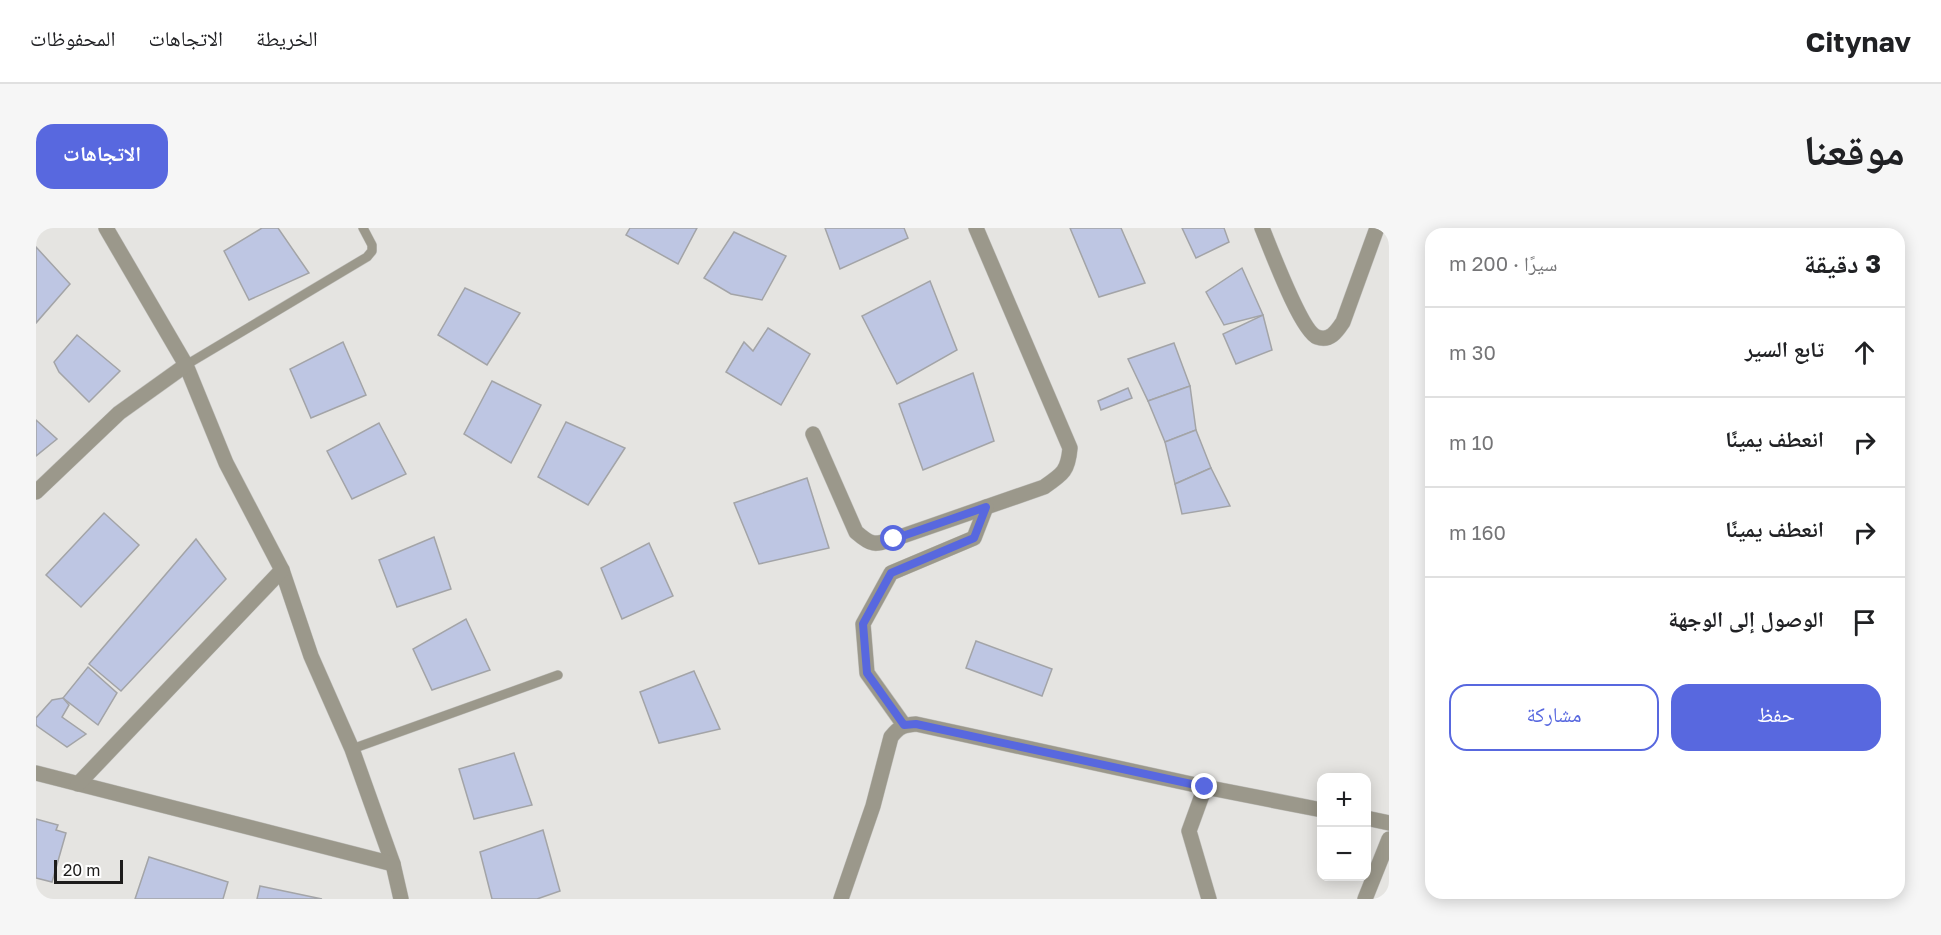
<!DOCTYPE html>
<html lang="ar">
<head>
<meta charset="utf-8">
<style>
  body { margin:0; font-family:"Golos Text","Noto Naskh Arabic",sans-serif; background:#f6f6f6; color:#202124; direction:rtl }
  .controls { position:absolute; right:18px; bottom:18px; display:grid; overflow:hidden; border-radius:12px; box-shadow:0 3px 15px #0003 }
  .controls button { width:54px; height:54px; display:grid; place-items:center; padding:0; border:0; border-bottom:2px solid #e0e0e0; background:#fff; color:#202124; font:30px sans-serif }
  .scale { position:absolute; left:18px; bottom:15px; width:69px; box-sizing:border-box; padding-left:6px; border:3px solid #1d1c1b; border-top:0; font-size:16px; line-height:21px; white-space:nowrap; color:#1d1c1b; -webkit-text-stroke:4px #fff; paint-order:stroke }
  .stop { position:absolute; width:18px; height:18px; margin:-14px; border:4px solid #5868df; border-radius:50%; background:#fff }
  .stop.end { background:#5868df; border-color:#fff; box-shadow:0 2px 6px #0008 }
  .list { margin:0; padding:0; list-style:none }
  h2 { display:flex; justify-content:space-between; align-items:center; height:78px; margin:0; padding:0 24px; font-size:26px }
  h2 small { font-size:20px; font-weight:400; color:#757577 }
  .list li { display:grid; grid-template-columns:39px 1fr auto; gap:18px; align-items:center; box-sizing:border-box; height:90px; padding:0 24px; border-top:2px solid #e0e0e0 }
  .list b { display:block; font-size:22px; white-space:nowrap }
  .list em { font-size:20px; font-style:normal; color:#757577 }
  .actions { display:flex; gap:12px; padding:18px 24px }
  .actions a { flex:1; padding:14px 0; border:2px solid #5868df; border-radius:18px; text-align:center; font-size:21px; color:#5868df }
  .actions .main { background:#5868df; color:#fff }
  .icon { flex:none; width:33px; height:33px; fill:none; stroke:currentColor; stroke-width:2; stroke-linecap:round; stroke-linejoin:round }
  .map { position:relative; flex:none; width:1353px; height:671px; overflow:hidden; direction:ltr; border-radius:18px }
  header { display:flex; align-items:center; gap:36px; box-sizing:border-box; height:84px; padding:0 30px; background:#fff; border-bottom:2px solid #e0e0e0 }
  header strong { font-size:28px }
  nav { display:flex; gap:33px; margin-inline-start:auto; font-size:21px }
  .intro { display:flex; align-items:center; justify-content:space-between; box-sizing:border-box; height:144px; padding:0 36px }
  h1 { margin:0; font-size:42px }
  .button { padding:15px 27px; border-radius:18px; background:#5868df; color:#fff; font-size:21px; font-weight:700 }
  main { display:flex; gap:36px; padding:0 36px }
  aside { flex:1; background:#fff; border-radius:18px; box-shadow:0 3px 15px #0003 }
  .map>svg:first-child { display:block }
</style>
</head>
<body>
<header>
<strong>Citynav</strong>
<nav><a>الخريطة</a><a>الاتجاهات</a><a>المحفوظات</a></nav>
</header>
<div class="intro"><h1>موقعنا</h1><a class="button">الاتجاهات</a></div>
<main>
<aside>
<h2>3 دقيقة<small>سيرًا · 200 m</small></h2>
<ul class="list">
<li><svg class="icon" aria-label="ahead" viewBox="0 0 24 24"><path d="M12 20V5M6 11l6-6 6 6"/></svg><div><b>تابع السير</b></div><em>30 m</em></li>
<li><svg class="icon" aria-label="right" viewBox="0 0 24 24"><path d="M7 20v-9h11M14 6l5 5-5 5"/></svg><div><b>انعطف يمينًا</b></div><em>10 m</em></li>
<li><svg class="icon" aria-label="right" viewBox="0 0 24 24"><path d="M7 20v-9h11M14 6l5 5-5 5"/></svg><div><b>انعطف يمينًا</b></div><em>160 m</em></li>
<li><svg class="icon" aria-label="arrive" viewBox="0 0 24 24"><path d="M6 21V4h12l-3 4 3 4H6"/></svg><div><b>الوصول إلى الوجهة</b></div></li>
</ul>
<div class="actions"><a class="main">حفظ</a><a>مشاركة</a></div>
</aside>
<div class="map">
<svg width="1353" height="671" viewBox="0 0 1353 671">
  <rect width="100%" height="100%" fill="#e5e4e1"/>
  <g fill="#bec6e3" stroke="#a3a4a7" stroke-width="1.5">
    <path d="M226 0H242L273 45 213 72 188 23Z"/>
    <path d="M594 0H661L642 36 590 7Z"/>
    <path d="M789 0H868L872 10 804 41Z"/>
    <path d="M1034 0H1085L1109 55 1063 69Z"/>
    <path d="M1146 0H1188L1193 14 1160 30Z"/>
    <path d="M698 4 750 28 726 72 695 66 668 50Z"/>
    <path d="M0 19 34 56 0 95Z"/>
    <path d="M1206 40 1227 87 1188 97 1170 64Z"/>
    <path d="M894 53 921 122 861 156 826 88Z"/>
    <path d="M429 60 484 85 451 137 402 107Z"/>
    <path d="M1227 87 1236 122 1200 136 1187 106Z"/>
    <path d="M732 100 774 126 745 177 690 144 708 114 717 123Z"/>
    <path d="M41 107 84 143 53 174 23 144 18 134Z"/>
    <path d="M307 114 330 167 275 190 254 141Z"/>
    <path d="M1138 115 1154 158 1112 173 1092 131Z"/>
    <path d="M937 145 958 213 887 242 863 176Z"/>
    <path d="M456 153 505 177 475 235 428 206Z"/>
    <path d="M1154 158 1160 202 1129 214 1112 173Z"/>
    <path d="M1092 160 1096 170 1065 182 1062 173Z"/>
    <path d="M0 192 21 211 0 228Z"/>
    <path d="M530 194 589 220 552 277 502 249Z"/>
    <path d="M343 195 370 246 316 271 291 223Z"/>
    <path d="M1160 202 1175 240 1139 256 1129 214Z"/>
    <path d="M1175 240 1194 278 1146 286 1139 256Z"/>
    <path d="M771 250 793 320 723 336 698 275Z"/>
    <path d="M68 285 103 317 45 379 10 347Z"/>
    <path d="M398 309 415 361 361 379 343 332Z"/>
    <path d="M160 311 190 351 85 463 53 436Z"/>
    <path d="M613 315 637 368 586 391 565 340Z"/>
    <path d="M430 391 454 442 396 462 377 421Z"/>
    <path d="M940 413 1016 441 1006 468 930 440Z"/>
    <path d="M52 439 81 465 62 497 27 470Z"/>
    <path d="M658 443 684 501 623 515 604 464Z"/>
    <path d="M27 470 33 477 26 489 50 506 31 519 1 498 0 496V490L16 472Z"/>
    <path d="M478 525 496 577 438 591 423 541Z"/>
    <path d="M0 591 22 597 20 602 30 605 16 654 0 650Z"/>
    <path d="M507 602 524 663 501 671H456L444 624Z"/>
    <path d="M113 629 192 654 187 671H99Z"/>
    <path d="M224 658 286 671H221Z"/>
  </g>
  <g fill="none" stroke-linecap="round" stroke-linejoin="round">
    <defs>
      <g id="lane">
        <path d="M150 137 331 29 336 23V17L327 0"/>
        <path d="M316 521 522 447"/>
      </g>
      <g id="street">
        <path d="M70 0 150 137 190 235 246 342 275 428 316 521 357 636 365 671"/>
        <path d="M1226 0C1234 19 1265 103 1281 109 1294 114 1301 103 1307 94L1341 0"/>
        <path d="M777 206 820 304C836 318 838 317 858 311L1008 259C1027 246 1032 243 1034 220L940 0"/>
        <path d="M0 264 83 185 150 137"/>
        <path d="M868 497 831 445 827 396 855 345 938 310 950 279"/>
        <path d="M0 545 357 636"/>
        <path d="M42 556 246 342"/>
        <path d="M1330 590 1353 595"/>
        <path d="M805 671 837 578 855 509C863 499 867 497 880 496L1169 559"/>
        <path d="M1173 671 1153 603 1169 559 1286 582"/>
        <path d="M1329 671 1353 611"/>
      </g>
    </defs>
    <use href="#lane" stroke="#c1c0bd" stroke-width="10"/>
    <use href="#street" stroke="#c1c0bd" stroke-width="16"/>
    <use href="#lane" stroke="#9b988b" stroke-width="9"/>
    <use href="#street" stroke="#9b988b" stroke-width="15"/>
  </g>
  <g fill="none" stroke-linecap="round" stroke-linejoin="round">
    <path stroke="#5868df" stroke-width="8" d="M858 311 950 279 938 310 855 345 827 396 831 445 868 497 880 496 1169 559"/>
  </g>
</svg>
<div class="controls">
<button>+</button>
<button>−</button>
</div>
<div class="scale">20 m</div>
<div class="stop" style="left:858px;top:311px"></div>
<div class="stop end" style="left:1169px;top:559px"></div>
</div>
</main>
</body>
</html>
